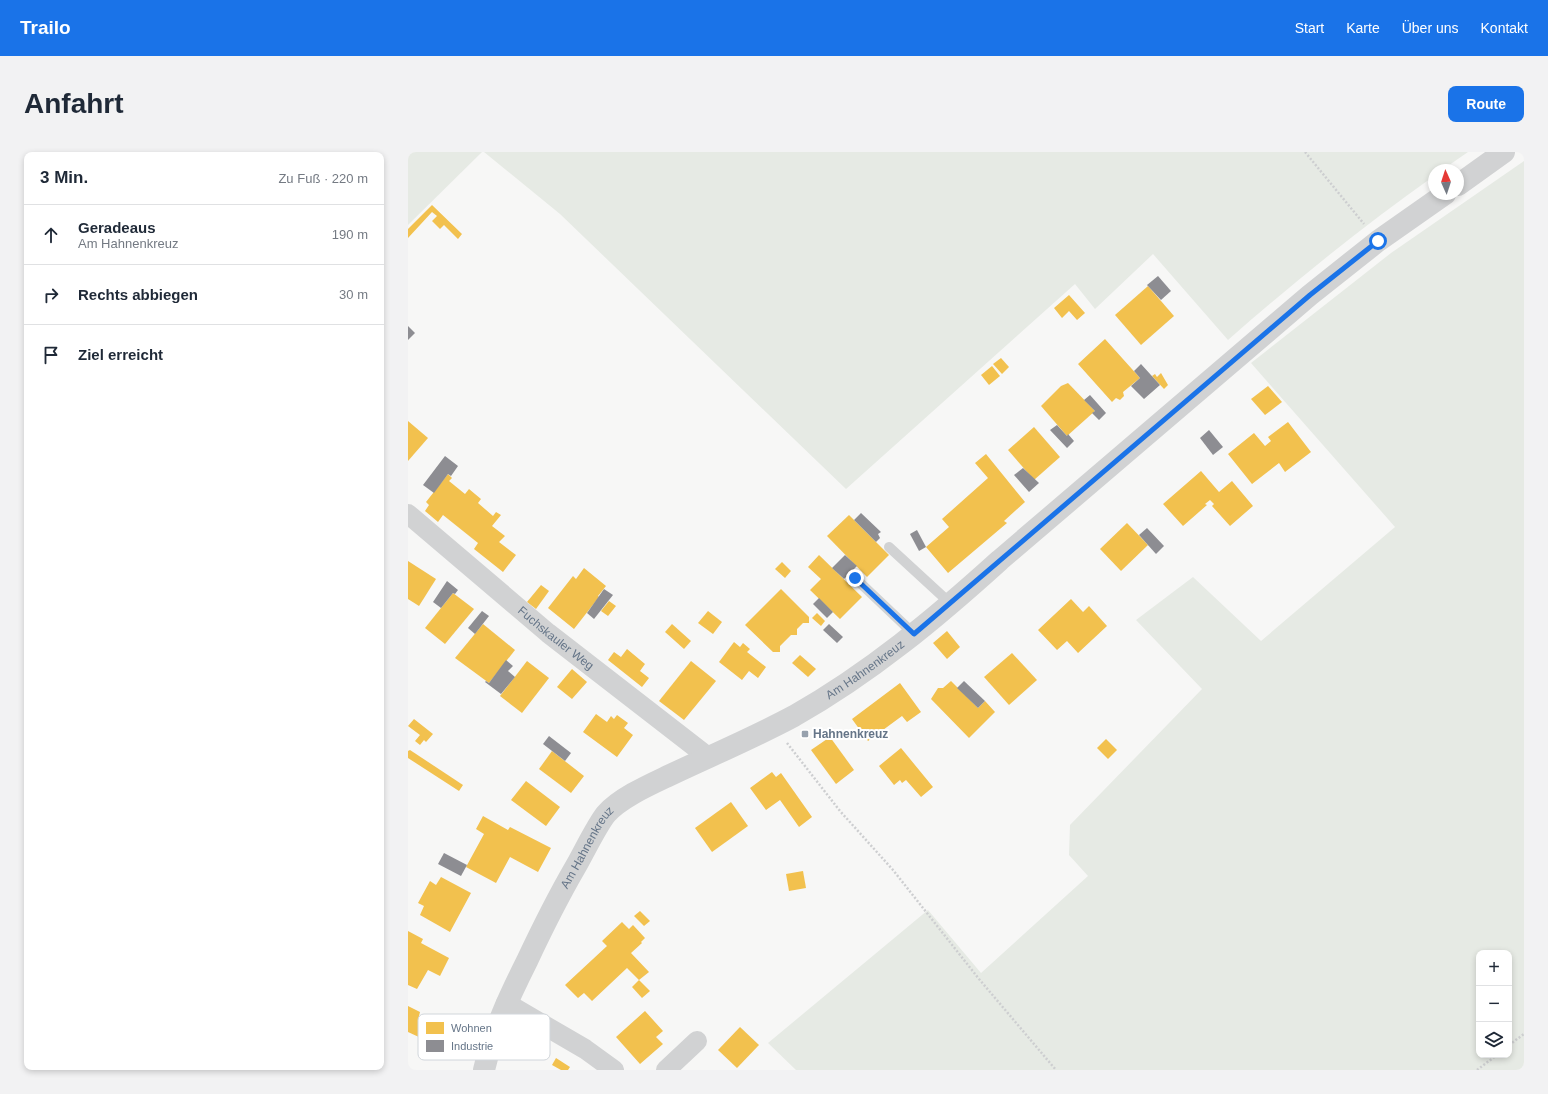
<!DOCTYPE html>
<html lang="de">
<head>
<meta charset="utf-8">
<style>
  body { margin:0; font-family:Arial,sans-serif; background:#f2f2f3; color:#1f2937 }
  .controls { position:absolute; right:12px; bottom:12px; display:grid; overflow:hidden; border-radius:8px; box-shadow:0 2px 6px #0003 }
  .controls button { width:36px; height:36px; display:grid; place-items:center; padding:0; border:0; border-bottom:1px solid #e0e1e3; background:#fff; color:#1f2937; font:20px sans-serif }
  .compass { position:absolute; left:1020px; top:12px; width:36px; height:36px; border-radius:50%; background:#fff; box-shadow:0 2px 6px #0003; rotate:357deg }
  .stop { position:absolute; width:12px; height:12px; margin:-9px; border:3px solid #1a73e8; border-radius:50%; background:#fff }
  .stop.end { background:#1a73e8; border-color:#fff; box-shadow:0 1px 4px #0008 }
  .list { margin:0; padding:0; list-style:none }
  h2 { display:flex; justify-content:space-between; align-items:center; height:52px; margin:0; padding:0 16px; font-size:17px }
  h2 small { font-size:13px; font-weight:400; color:#747a83 }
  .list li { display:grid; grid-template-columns:26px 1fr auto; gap:12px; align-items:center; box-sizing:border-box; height:60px; padding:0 16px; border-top:1px solid #e0e1e3 }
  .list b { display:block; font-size:15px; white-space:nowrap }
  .list p { margin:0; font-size:13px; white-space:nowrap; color:#747a83 }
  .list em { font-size:13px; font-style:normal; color:#747a83 }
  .icon { flex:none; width:22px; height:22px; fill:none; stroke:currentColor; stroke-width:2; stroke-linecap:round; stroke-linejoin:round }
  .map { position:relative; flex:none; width:1116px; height:918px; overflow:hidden; border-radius:8px }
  header { display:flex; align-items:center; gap:24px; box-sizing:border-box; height:56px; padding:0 20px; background:#1a73e8; color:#fff }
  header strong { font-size:19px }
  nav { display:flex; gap:22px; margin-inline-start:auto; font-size:14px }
  .intro { display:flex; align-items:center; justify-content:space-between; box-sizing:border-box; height:96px; padding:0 24px }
  h1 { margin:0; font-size:28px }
  .button { padding:10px 18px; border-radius:8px; background:#1a73e8; color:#fff; font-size:14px; font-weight:700 }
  main { display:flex; gap:24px; padding:0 24px }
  aside { flex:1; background:#fff; border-radius:8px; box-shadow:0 2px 6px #0003 }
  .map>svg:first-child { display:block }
</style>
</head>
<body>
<header>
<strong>Trailo</strong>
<nav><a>Start</a><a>Karte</a><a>Über uns</a><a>Kontakt</a></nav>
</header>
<div class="intro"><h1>Anfahrt</h1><a class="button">Route</a></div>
<main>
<aside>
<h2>3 Min.<small>Zu Fuß · 220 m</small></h2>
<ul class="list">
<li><svg class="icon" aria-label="ahead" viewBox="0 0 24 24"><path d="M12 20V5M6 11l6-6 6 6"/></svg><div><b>Geradeaus</b><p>Am Hahnenkreuz</p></div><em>190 m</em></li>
<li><svg class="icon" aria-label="right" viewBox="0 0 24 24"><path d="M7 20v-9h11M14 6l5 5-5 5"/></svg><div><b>Rechts abbiegen</b></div><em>30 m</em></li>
<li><svg class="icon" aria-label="arrive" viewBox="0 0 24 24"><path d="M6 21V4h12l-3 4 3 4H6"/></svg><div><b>Ziel erreicht</b></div></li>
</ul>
</aside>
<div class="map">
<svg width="1116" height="918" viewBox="0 0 1116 918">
  <rect width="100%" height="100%" fill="#f7f7f6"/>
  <g fill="#e6eae4" fill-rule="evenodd">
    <path d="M0 0H74L0 73Z"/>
    <path d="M76 0H1060L1034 18H1026V24C954 75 886 130 820 188L745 102 687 157 667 132 438 337 152 62Z"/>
    <path d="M1116 9V918H388L360 891 520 758 573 821 680 724 661 703 662 673 794 537 728 468 785 425 853 489 987 375 843 211 983 101ZM1071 801H1101V903H1071Z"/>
  </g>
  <g fill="#f2c14e">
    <path d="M24 53 54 82 50 87 36 73 32 77 24 69 29 64 24 60 0 86V77Z"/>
    <path d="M740 134 766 164 733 193 707 163Z"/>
    <path d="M661 143 677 161 669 168 661 159 654 166 646 156Z"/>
    <path d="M697 187 732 226 715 240 716 244 712 248 708 246 704 250 670 212Z"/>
    <path d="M593 206 601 215 594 222 585 212Z"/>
    <path d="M584 214 592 224 581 233 573 223Z"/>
    <path d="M753 221 760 233 756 237 744 224 747 222 749 225Z"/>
    <path d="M660 231 687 259 659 284 633 254 653 234Z"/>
    <path d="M860 234 874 250 857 263 843 247Z"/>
    <path d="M0 269 20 286 0 309Z"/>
    <path d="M880 270 903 300 877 320 871 311 844 332 820 302 846 281 857 294 863 289 860 285Z"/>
    <path d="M626 275 652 305 626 328 600 298Z"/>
    <path d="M578 302 617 350 596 369 599 371 540 421 518 395 541 375 534 367 580 326 567 311Z"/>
    <path d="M793 319 811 340 824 329 845 354 822 374 804 354 806 352 802 348 797 352 799 353 775 374 755 352Z"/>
    <path d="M40 322 44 326 41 329 57 342 61 337 73 347 70 351 85 364 88 360 93 363 84 374 97 384 91 390 108 403 95 420 66 397 70 391 35 363 30 370 17 359 21 353 18 350Z"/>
    <path d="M441 363 481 403 459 425 419 384Z"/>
    <path d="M719 371 740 393 713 419 692 397Z"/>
    <path d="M411 403 454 445 432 467 402 438 413 427 400 415Z"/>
    <path d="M0 409 28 427 11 454 0 447Z"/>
    <path d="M374 410 383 419 377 426 367 417Z"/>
    <path d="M176 416 198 434 190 444 191 445 166 477 140 456 165 424 168 427Z"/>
    <path d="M133 433 141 439 128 457 119 450Z"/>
    <path d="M373 437 401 465V471H395L389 477V483H383L372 494V500H365L337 473Z"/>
    <path d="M45 441 66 457 37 492 17 476Z"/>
    <path d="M663 447 675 460 681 454 699 474 670 501 659 489 649 498 630 478Z"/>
    <path d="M201 449 208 454 200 464 193 459Z"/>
    <path d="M300 459 314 470 305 482 290 471Z"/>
    <path d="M409 461 417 469 413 474 404 466Z"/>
    <path d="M75 472 107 498 81 531 47 506Z"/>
    <path d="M264 472 283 489 276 497 257 480Z"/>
    <path d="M539 479 552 495 539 507 525 491Z"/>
    <path d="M326 490 332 495 335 491 342 497 339 500 358 515 350 526 341 519 334 528 311 510Z"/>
    <path d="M219 497 237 512 232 519 241 526 234 535 200 508 206 500 213 505Z"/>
    <path d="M604 501 629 528 601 553 576 525Z"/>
    <path d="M392 503 408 517 400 525 384 511Z"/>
    <path d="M119 509 141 526 114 561 92 544Z"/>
    <path d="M283 509 308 529 276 568 251 549Z"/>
    <path d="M164 517 179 530 164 547 149 535Z"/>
    <path d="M543 529 570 556 577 549 587 560 561 586 523 547 530 536H535Z"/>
    <path d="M492 531 513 560 499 570 494 564 460 589 444 567Z"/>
    <path d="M188 562 199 570 203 564 206 567 209 563 220 571 216 576 225 583 209 605 175 580Z"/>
    <path d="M6 567 25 582 18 590 16 588 12 593 7 589 12 583 0 574Z"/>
    <path d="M422 585 446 618 428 632 403 598Z"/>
    <path d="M698 587 709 598 700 607 689 596Z"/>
    <path d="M493 596 525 635 513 645 498 628 494 631 492 628 486 633 471 614Z"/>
    <path d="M2 598 55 633 51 639 0 606V599Z"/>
    <path d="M144 599 176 624 163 641 131 617Z"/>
    <path d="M364 620 368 625 373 621 404 665 391 675 372 648 358 658 342 636Z"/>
    <path d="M118 629 152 655 138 674 103 648Z"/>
    <path d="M323 650 340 674 304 700 287 676Z"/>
    <path d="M75 664 100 678 102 675 143 696 130 720 102 705 88 731 58 715 76 682 68 677Z"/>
    <path d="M395 719 398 736 381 739 378 722Z"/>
    <path d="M33 725 63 741 42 780 12 763 16 754 10 751 22 729 28 733Z"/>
    <path d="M232 759 242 769 236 774 226 764Z"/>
    <path d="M214 770 221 777 225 773 237 786 233 790 234 791 223 801 241 820 231 828 219 816 184 849 176 841 170 846 157 833 199 794 194 789Z"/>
    <path d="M0 779 15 787 13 791 41 806 32 824 20 818 9 837 0 833Z"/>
    <path d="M231 828 242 839 234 846 224 835Z"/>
    <path d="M0 854 12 860 11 864 22 869 13 886 0 880Z"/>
    <path d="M237 859 255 879 248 885 255 892 232 912 208 885Z"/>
    <path d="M332 875 351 893 329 916 310 898Z"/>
    <path d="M148 906 162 915 160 918H153L144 913Z"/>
  </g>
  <g fill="#8d8d92">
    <path d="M750 124 763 139 753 148 739 133Z"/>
    <path d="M0 174 7 181 0 188Z"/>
    <path d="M733 212 752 233 736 247 723 234 732 226 726 219Z"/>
    <path d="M682 243 698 261 691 268 684 261 687 259 676 248Z"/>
    <path d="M649 273 659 284 660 282 666 289 659 296 642 278Z"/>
    <path d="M801 278 815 295 805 303 792 286Z"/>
    <path d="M37 304 50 314 43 324 40 322 26 341 15 333Z"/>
    <path d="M615 316 631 331 621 340 606 323Z"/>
    <path d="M453 361 473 380 470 382 472 386 468 390 446 368Z"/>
    <path d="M739 376 756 394 748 402 731 383Z"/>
    <path d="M509 378 518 395 511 399 502 382Z"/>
    <path d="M437 403 449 414 436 427 424 416Z"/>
    <path d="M39 429 50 438 47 442 45 441 33 456 25 450Z"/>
    <path d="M196 437 205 443 186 467 179 461Z"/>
    <path d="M411 446 425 460 419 466 405 452Z"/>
    <path d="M74 459 81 464 67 482 60 476Z"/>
    <path d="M421 472 435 485 429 491 415 478Z"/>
    <path d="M98 508 105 514 100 519 107 525 93 542 77 530 78 529 81 531Z"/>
    <path d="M556 529 577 549 570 556 549 536Z"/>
    <path d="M141 584 163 601 157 609 135 592Z"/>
    <path d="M36 701 59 713 53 724 30 712Z"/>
  </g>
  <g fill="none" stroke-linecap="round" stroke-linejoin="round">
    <g stroke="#cdced0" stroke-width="2.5" stroke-dasharray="2 2" stroke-linecap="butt">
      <path d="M897 0 956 72"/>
      <path d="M379 591 432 659 485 718 571 827 648 918"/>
      <path d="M1101 893 1116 882"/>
      <path d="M1069 918 1089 903"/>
    </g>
    <g stroke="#d1d2d3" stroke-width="10">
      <path d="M481 395 543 452"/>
      <path d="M447 426 506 482"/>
    </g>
    <g stroke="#d1d2d3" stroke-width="20">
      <path id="s1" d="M0 362 140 481 300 605"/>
      <path d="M98 851 177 897 206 918"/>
      <path d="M258 918 289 889"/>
    </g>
    <g stroke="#d1d2d3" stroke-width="22">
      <path d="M1050 33 1096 0"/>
      <path id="s2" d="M76 918C85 879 101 845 119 809 134 777 150 745 168 714 176 700 189 673 198 662 212 646 241 633 260 624 302 604 345 586 386 564 462 521 528 466 592 408L902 143 970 89 1037 42"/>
    </g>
  </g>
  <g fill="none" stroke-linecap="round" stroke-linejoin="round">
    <path stroke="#1a73e8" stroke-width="5" d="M447 426 506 482 902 143 970 89"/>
  </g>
  <rect fill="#98a2ae" stroke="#fff" stroke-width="1.5" x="393" y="578" width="8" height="8" rx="2"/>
  <g text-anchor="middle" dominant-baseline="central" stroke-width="4" stroke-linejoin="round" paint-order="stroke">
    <g font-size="12" fill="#657588" stroke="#fff">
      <text stroke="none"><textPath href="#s1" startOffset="193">Fuchskauler Weg</textPath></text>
      <text stroke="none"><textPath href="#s2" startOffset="582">Am Hahnenkreuz</textPath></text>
      <text stroke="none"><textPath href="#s2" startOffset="246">Am Hahnenkreuz</textPath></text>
    </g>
    <g font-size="12" font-weight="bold" fill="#657588" stroke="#fff" text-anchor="start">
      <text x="405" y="582">Hahnenkreuz</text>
    </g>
  </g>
  <rect x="10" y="862" width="132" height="46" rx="6" fill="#fff" stroke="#d1d6db" stroke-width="1"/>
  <rect x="18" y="870" width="18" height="12" fill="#f2c14e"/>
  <rect x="18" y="888" width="18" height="12" fill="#8d8d92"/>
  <g font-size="11" fill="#657588">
    <text x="43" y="880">Wohnen</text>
    <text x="43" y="898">Industrie</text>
  </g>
</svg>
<div class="controls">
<button>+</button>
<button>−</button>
<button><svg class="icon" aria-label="layers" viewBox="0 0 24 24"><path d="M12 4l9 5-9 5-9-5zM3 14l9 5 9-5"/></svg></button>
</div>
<svg class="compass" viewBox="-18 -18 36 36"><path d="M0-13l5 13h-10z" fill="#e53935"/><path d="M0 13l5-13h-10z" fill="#747a83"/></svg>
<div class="stop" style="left:970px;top:89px"></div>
<div class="stop end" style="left:447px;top:426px"></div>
</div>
</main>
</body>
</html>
